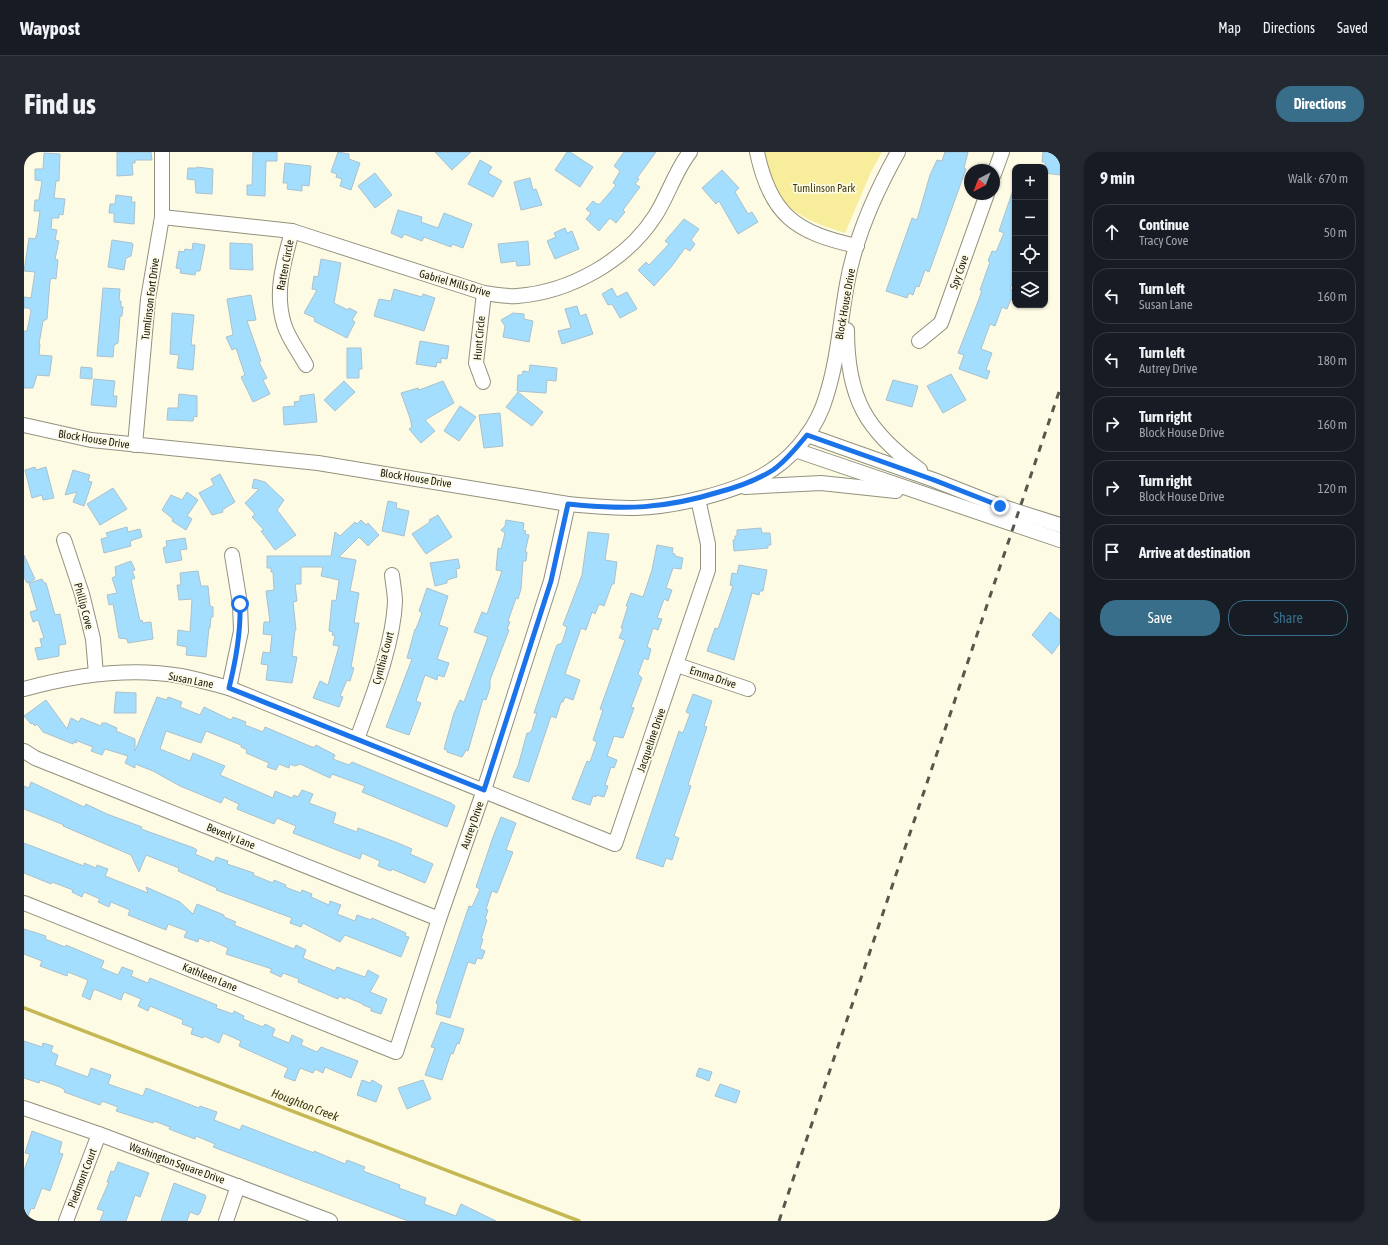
<!DOCTYPE html>
<html lang="en">
<head>
<meta charset="utf-8">
<style>
  body { margin:0; font-family:"Asap Condensed",sans-serif; background:#242831; color:#f1f3f6 }
  .controls { position:absolute; right:12px; top:12px; display:grid; overflow:hidden; border-radius:8px; box-shadow:0 1px 3px #0004 }
  .controls button { width:36px; height:36px; display:grid; place-items:center; padding:0; border:0; border-bottom:1px solid #363941; background:#171b24; color:#f1f3f6; font:20px sans-serif }
  .compass { position:absolute; left:940px; top:12px; width:36px; height:36px; border-radius:50%; background:#171b24; box-shadow:0 1px 3px #0004; rotate:222deg }
  .stop { position:absolute; width:12px; height:12px; margin:-9px; border:3px solid #1a73e8; border-radius:50%; background:#fff }
  .stop.end { background:#1a73e8; border-color:#fff; box-shadow:0 1px 4px #0008 }
  .list { margin:0; padding:0; list-style:none }
  h2 { display:flex; justify-content:space-between; align-items:center; height:52px; margin:0; padding:0 16px; font-size:17px }
  h2 small { font-size:13px; font-weight:400; color:#9ea1a6 }
  .list li { display:grid; grid-template-columns:26px 1fr auto; gap:12px; align-items:center; box-sizing:border-box; height:56px; margin:0 8px 8px; padding:0 8px; border:1px solid #363941; border-radius:16px }
  .list b { display:block; font-size:15px; white-space:nowrap }
  .list p { margin:0; font-size:13px; white-space:nowrap; color:#9ea1a6 }
  .list em { font-size:13px; font-style:normal; color:#9ea1a6 }
  .actions { display:flex; gap:8px; padding:12px 16px }
  .actions a { flex:1; padding:9px 0; border:1px solid #386e89; border-radius:16px; text-align:center; font-size:14px; color:#386e89 }
  .actions .main { background:#386e89; color:#fff }
  .icon { flex:none; width:22px; height:22px; fill:none; stroke:currentColor; stroke-width:2; stroke-linecap:round; stroke-linejoin:round }
  .map { position:relative; flex:none; width:1036px; height:1069px; overflow:hidden; border-radius:16px }
  header { display:flex; align-items:center; gap:24px; box-sizing:border-box; height:56px; padding:0 20px; background:#171b24; border-bottom:1px solid #363941 }
  header strong { font-size:19px }
  nav { display:flex; gap:22px; margin-inline-start:auto; font-size:14px }
  .intro { display:flex; align-items:center; justify-content:space-between; box-sizing:border-box; height:96px; padding:0 24px }
  h1 { margin:0; font-size:28px }
  .button { padding:10px 18px; border-radius:16px; background:#386e89; color:#fff; font-size:14px; font-weight:700 }
  main { display:flex; gap:24px; padding:0 24px }
  aside { flex:1; background:#171b24; border-radius:16px; box-shadow:0 1px 3px #0004 }
  .map>svg:first-child { display:block }
</style>
</head>
<body>
<header>
<strong>Waypost</strong>
<nav><a>Map</a><a>Directions</a><a>Saved</a></nav>
</header>
<div class="intro"><h1>Find us</h1><a class="button">Directions</a></div>
<main>
<div class="map">
<svg width="1036" height="1069" viewBox="0 0 1036 1069">
  <rect width="100%" height="100%" fill="#fdfbe4"/>
  <path fill="#f8ed9a" d="M741 0H858L847 20 821 81C793 72 763 63 749 33 745 23 743 10 741 0Z"/>
  <g fill="none" stroke-linecap="round" stroke-linejoin="round">
    <path stroke="#c5b852" stroke-width="3.5" d="M0 856 555 1069"/>
  </g>
  <g fill="#a4defe" stroke="#aac1cd">
    <path d="M93 0H127L128 8H111V11H108L109 23 93 24Z"/>
    <path d="M229 0H253V9H242L241 44 223 43V33H228Z"/>
    <path d="M314 0 325 2V7L336 11 327 38 316 34 318 27 312 25 313 22 307 20Z"/>
    <path d="M411 0H447L428 18Z"/>
    <path d="M543 0H546L569 15 556 35 531 18Z"/>
    <path d="M600 0H632L613 26 615 27 611 32 616 35 599 58 601 60 592 71 586 66 575 79 562 67 567 61 562 57 569 49 573 52H576L592 33 589 31 596 19 590 14Z"/>
    <path d="M921 0H944L940 16 942 17 905 120 901 118 895 135 892 134 889 143 885 141 883 146 862 139 888 66 893 68 906 23 913 8 918 9Z"/>
    <path d="M1019 0H1036V23L1021 21V10H1018Z"/>
    <path d="M20 1 36 2 35 29H32L30 46 41 47 39 63 35 62V66H28L27 77 33 78 31 88 35 89 31 107 34 108 32 127 28 126 26 129 23 167 19 169 15 192H16L15 203 28 204 26 220 25 224 13 223 9 236H0V179H3L7 159 5 156H0V145L7 146 11 120 0 119 5 86 11 87 13 82 16 59H10L11 48H15L18 29 11 28V17H19Z"/>
    <path d="M456 8 468 15 464 21 478 29 469 45 444 32Z"/>
    <path d="M261 11 287 14 285 34 278 33V39L263 37 264 31H259Z"/>
    <path d="M173 15 189 17 188 42 172 41 171 28 163 27 164 16H173Z"/>
    <path d="M698 18 715 36 711 40 724 62 728 60 734 70 714 82 695 49 692 52 678 36Z"/>
    <path d="M351 21 368 43 351 56 334 34Z"/>
    <path d="M506 26 509 38 512 37 518 53 497 58 490 30Z"/>
    <path d="M989 38H991V104L988 114 991 115V123L986 137 991 139V148L987 147 983 157 978 155 971 174 966 172 957 197 968 201 962 218 966 219 963 227 935 217 940 203 934 201 955 147 958 138H956L966 110 964 109 968 99 972 100 980 81 975 79Z"/>
    <path d="M92 43 108 45 107 50H111L110 72 90 70V61H85L86 52H91Z"/>
    <path d="M374 58 398 65 397 70 414 76 420 61 448 72 439 96 428 92 427 95 400 85 398 89 380 82 378 86 367 81Z"/>
    <path d="M660 67 675 77 667 88 671 92 666 99 661 96 648 114 630 134 614 118 622 110 625 113 645 92 641 89Z"/>
    <path d="M541 76 543 81 548 79 555 97 531 107 523 89 532 85 530 81Z"/>
    <path d="M88 88 108 91 109 93 107 104 102 106 100 118 84 115Z"/>
    <path d="M504 89 506 113 493 114 492 109 477 111 474 92Z"/>
    <path d="M169 91 181 93 176 119H172L171 123 156 121 157 117 152 116 155 99 160 100 161 97 168 98Z"/>
    <path d="M206 91 228 92 229 118 206 117Z"/>
    <path d="M297 107 317 111 310 151 324 158 325 156 333 160 328 168 331 170 323 186 290 169 291 166 280 161 293 138 288 137 290 124 294 125Z"/>
    <path d="M79 136 96 137 95 149H97V155H99L98 164H96L94 191 90 193 89 205 73 204Z"/>
    <path d="M588 136 593 145 603 140 613 157 596 166 588 152 584 153 578 142Z"/>
    <path d="M370 137 398 145 399 142 411 146 400 179 350 164 355 147 367 149Z"/>
    <path d="M227 143 232 168 223 169 237 209 235 210 243 226 239 228 246 242 229 250 217 225 221 223 212 196 208 198 202 185 209 183 203 147Z"/>
    <path d="M553 154 556 164 562 162 569 182 538 192 534 179 547 176 541 157Z"/>
    <path d="M148 161 170 163 167 193H171L169 218 153 216 155 203 146 202Z"/>
    <path d="M489 161 500 162V167L509 169 505 190 479 185 481 174 477 168Z"/>
    <path d="M396 189 425 194 423 207 417 206V211L413 210 412 215 392 212Z"/>
    <path d="M323 196H337L338 217H335V226H323Z"/>
    <path d="M506 213 533 216 532 229 523 228 522 241 493 239 494 223H498L499 219 505 220Z"/>
    <path d="M57 215 68 216V227L56 226Z"/>
    <path d="M927 222 942 248 919 261 903 234Z"/>
    <path d="M70 227 91 229 89 244H93L92 255 67 253Z"/>
    <path d="M869 228 894 234 888 255 862 248Z"/>
    <path d="M320 229 331 240 311 259 300 248Z"/>
    <path d="M419 229 430 251 401 268 411 279 397 291 385 277 388 275 386 266 377 241 394 236 395 238Z"/>
    <path d="M494 240 519 260 508 274 482 255Z"/>
    <path d="M155 242 173 244V265L170 264 169 269 143 268 144 256H154Z"/>
    <path d="M290 242 293 270 260 273 259 255 271 254 270 250 276 249V244Z"/>
    <path d="M436 254 452 265 435 289 420 279Z"/>
    <path d="M476 261 479 294 460 296 455 263Z"/>
    <path d="M11 315 12 318 22 315 30 346 19 348 18 343 8 346 1 318Z"/>
    <path d="M49 318 66 323 64 329 68 330 60 354 49 350 53 340 41 343Z"/>
    <path d="M196 322 211 350 198 358 199 360 188 363 175 341 190 333 187 327Z"/>
    <path d="M230 327 241 330 260 348 253 358 272 383 251 398 237 379 240 378 228 365 231 362 221 351 235 337 228 336Z"/>
    <path d="M89 336 103 357 76 373 63 352Z"/>
    <path d="M163 340 174 348 163 364 168 367 162 378 148 369 149 367 138 358 147 343 158 348Z"/>
    <path d="M364 349 373 351 372 356 385 359 380 384 358 379Z"/>
    <path d="M414 363 428 385 402 402 388 382 406 370 405 368Z"/>
    <path d="M337 368 342 373 344 371 355 383 344 394 335 385 315 405 332 408 326 439 335 441 330 471H335L327 515 330 516 326 529 323 528 316 544 319 545 315 555 289 546 296 529 304 533 315 494 309 493 311 484 308 483 309 480 305 479 308 448 312 449 315 428 297 424 299 415H277V432H271L273 449 269 450 272 478H271L268 504 273 505 268 531 242 528 244 513 237 512 239 500 246 501 248 483 239 482 240 470H246L242 439 250 438 249 420H247V416H243V404H307L311 380 316 384 331 370 333 372Z"/>
    <path d="M482 368 500 371 499 378 502 379 501 382 505 383 501 400H503L502 409H499L497 437 494 447 492 446 484 469 486 470 483 477 485 478 466 528V536L462 548 459 547 444 599 442 598 438 605 423 600V598L420 597 430 561 436 548 440 550 464 485 450 480 458 460 463 462 478 419 472 418 474 396 477 397 481 381 477 378 481 374Z"/>
    <path d="M103 375 104 380 116 377 118 385 106 389 107 394 80 401 77 387 84 385 82 381Z"/>
    <path d="M737 376 738 381H746L747 393H744V396L710 399 709 388H711V384H713V378Z"/>
    <path d="M564 380 585 382 581 408 593 410 590 432H588L580 454 575 452 571 462 568 460 562 478 557 476 541 522 556 528 549 548 541 545 539 550H537L532 566 527 564 505 630 489 625 494 614 503 581H505L508 578 510 570 513 561H510L531 498 533 493 538 491 543 475 539 473 558 423Z"/>
    <path d="M161 386 163 397 156 398 158 408 142 411 139 396 143 394 142 389Z"/>
    <path d="M633 393 649 396 648 401 651 402V404L659 406 657 417 649 416 642 436 648 438 644 449 640 447 633 466 638 467 634 478 629 476 623 495 627 497 624 508 620 506 614 522 618 526 607 555 610 556 599 586 590 584 583 604 593 608 590 616 587 615 581 633 584 634 580 645 572 643V645L569 644 566 653 548 647 563 609 566 610 573 590 569 588 579 558 576 557 601 488 595 486 599 477 597 476 604 454H602L607 441 619 445 628 418Z"/>
    <path d="M0 403 11 427 3 431 0 425Z"/>
    <path d="M434 407 436 416 432 417 433 425 423 428V431L411 434 406 411Z"/>
    <path d="M107 409 111 418 108 419 111 426 107 428 116 469 118 468 119 471 127 470 129 487 104 491 103 487 95 486 89 452 85 453 83 443 93 441 88 426 92 424 91 415Z"/>
    <path d="M715 413 743 418 739 439H736L735 443 728 441 710 508 683 499 691 476 694 477 709 434 706 433 708 421 713 422Z"/>
    <path d="M174 419 177 434H184L186 454 189 455V465H187L186 476H185L182 505 162 503 163 495 153 493 154 478 166 480 168 447 155 448 153 433H157L156 421Z"/>
    <path d="M18 427 20 431H22L31 463 36 462 42 492 35 493V504L14 508 11 496 18 495 16 487 20 486 14 468 9 470 6 460 13 458 5 431Z"/>
    <path d="M403 436 424 444 415 473 424 476 413 507 425 511 420 525 414 523 413 528 401 523 392 549 397 551 385 583 362 575 388 507 383 506 391 477H392L398 461 395 459Z"/>
    <path d="M1026 460 1036 468V491L1028 502 1008 483Z"/>
    <path d="M92 540 112 541V561H90Z"/>
    <path d="M669 542 688 549 680 574 683 575 664 633 667 634 650 684 655 686 648 708 642 706 639 715 612 706 655 579 659 581 666 562 662 560Z"/>
    <path d="M133 545 143 548 144 545 158 550 156 555 176 563 180 555 207 568 209 565 222 570 221 573 239 580 241 575 288 595H291L292 593 311 603 309 607 325 613 328 610 427 651 431 654 423 675 338 640 341 634 308 622 306 626 276 612 271 614 266 612 265 616 255 612 252 618 243 615 245 611 222 601 223 598 217 595V593L182 579 177 591 142 579 136 597 166 609 169 601 201 614 196 623 249 646 251 639 268 646 270 643 274 645 278 638 289 642 285 651 312 661 309 671 333 680 334 676 374 691 388 697 386 702 409 712 401 731 368 717 367 719 354 714 356 709 338 701 336 707 269 681 272 674 253 666 250 672 213 657 215 652 200 645 197 651 156 634 129 619 111 612V616L101 611 104 604 81 597 78 603 67 599 69 595 51 588 53 591 50 590 49 592 19 580 13 572 11 574 8 571 7 572 0 564 22 548 43 577 47 566 55 570 57 566 77 574 78 571H82L93 576 92 579 111 587V599Z"/>
    <path d="M7 630 60 655 62 652 83 662 118 675 117 677 170 696 173 698 171 702 190 710 192 705 204 709 203 712 230 721 229 723 249 731 250 728 262 733 261 735 277 741 278 738 288 742 287 745 305 753 306 749 317 753 313 762 331 769 333 763 347 768 348 766 373 777 382 781 381 784 385 785 377 805 321 783 316 790 279 771 277 775 266 771 268 766 192 738 193 736 154 719 155 716 122 703 115 720 107 703 39 674 40 673 0 657V634L5 636Z"/>
    <path d="M477 665 492 671 482 698 489 700 473 741 468 739 462 757 464 758 461 767 463 768 457 787H459L456 797 461 799 458 807 453 806 451 812 444 810 426 866 412 862 414 853 412 851 445 754 448 755 456 737 452 735 469 685Z"/>
    <path d="M0 691 60 714V711L72 716 73 713 84 717 81 724 124 741 122 735 140 743 156 750 169 762 173 752 200 763V765L212 770 210 773 270 797 272 793 282 798 279 806 311 819 313 815 341 825 344 818 355 824 346 840 363 847 357 862 347 859V856L339 853V852L322 845 321 847 315 844 314 847 274 830 275 827 259 821 257 825 246 820 248 817 202 802 204 796 186 788 185 790 175 786 174 790 160 785 163 779 144 772 142 778 104 763 106 758 87 750 85 755 74 750 76 747 60 740 58 745 48 740 49 738 28 730 27 732 0 721Z"/>
    <path d="M0 777 22 784 21 787 41 795 42 793 80 809 77 816 94 823 98 815 109 819 107 824 124 831 126 826 193 853 192 856 209 862 210 859 220 864 219 867 239 875 241 872 251 877 248 884 265 891 268 883 279 888 277 893 293 900 297 895 334 909 327 926 301 915 299 921 291 917 289 921 276 916 271 929 260 925 264 916 215 894 217 889 199 881 195 891 180 884 179 886 167 882 169 876 158 872 159 868 126 854 124 859 114 854 117 847 100 840 97 848 70 837 66 848 58 844 64 828 44 820 43 824 16 814 18 809 0 802Z"/>
    <path d="M417 870 440 877 435 892 433 891 429 902 427 901 418 928 401 923 411 896 407 895Z"/>
    <path d="M0 889 18 895 19 891 29 894 27 900 34 903 31 913 64 925 67 916 87 923 84 932 119 944 122 936 175 956 176 954 193 960 190 968 216 978 218 973 290 1001V999L321 1012 323 1008 341 1015 339 1019 376 1033 375 1036 402 1046 400 1052 432 1064 437 1052 472 1069H384L189 995 191 992 172 984 171 987 145 977 146 975 130 969 129 971 92 959 94 955 78 949 76 953 40 940 41 938 36 935 16 928 15 931 0 926Z"/>
    <path d="M675 916 688 920 685 929 672 924Z"/>
    <path d="M338 928 346 931 348 928 358 934 352 950 333 943Z"/>
    <path d="M399 928 407 947 383 957 374 936Z"/>
    <path d="M696 932 716 939 712 951 691 944Z"/>
    <path d="M8 979 38 990 35 1001 39 1002 26 1039 18 1036 10 1057 7 1056 2 1069H0V1018L6 1002 1 1001Z"/>
    <path d="M94 1010 125 1021 116 1045 111 1043 102 1069H76L80 1059 73 1057 85 1030H83L87 1019 90 1020Z"/>
    <path d="M150 1031 181 1043 182 1045 176 1061 174 1063 166 1060 163 1069H137Z"/>
  </g>
  <g fill="none" stroke-linecap="round" stroke-linejoin="round">
    <defs>
      <g id="minor">
        <path d="M733 0C746 63 772 81 833 94"/>
        <path d="M970 22 978 0"/>
        <path d="M138 65 268 79 460 141C470 142 482 145 493 144 546 140 602 109 631 64 644 44 651 19 666 0"/>
        <path d="M268 79C260 110 250 140 260 172 264 186 275 200 282 213"/>
        <path d="M823 178C823 246 842 279 896 318"/>
        <path d="M895 189 917 171 963 42"/>
        <path d="M459 230 452 211 460 141"/>
        <path d="M0 273 67 288 294 311 544 352C566 354 588 356 611 356 650 355 717 340 749 317 773 301 794 273 802 245 814 208 816 170 823 132 831 86 851 41 874 0"/>
        <path d="M783 283 910 328 976 354 1036 373"/>
        <path d="M111 293 124 147 138 65V0"/>
        <path d="M771 298 1036 388"/>
        <path d="M721 335 797 331 872 339"/>
        <path d="M40 388 58 442 69 487 72 522"/>
        <path d="M653 513 724 537"/>
        <path d="M205 536 217 479 216 452 208 403"/>
        <path d="M0 537C51 523 105 515 157 524 173 527 189 532 205 536L591 692 684 418V392L674 347"/>
        <path d="M333 587C348 546 369 494 371 450 371 442 369 432 368 423"/>
        <path d="M0 599 11 606 415 767"/>
        <path d="M0 751 372 900 415 767 460 638 527 429 544 352"/>
        <path d="M0 956 75 982 306 1069"/>
        <path d="M42 1069 75 982"/>
        <path d="M202 1069 214 1034"/>
      </g>
    </defs>
    <use href="#minor" stroke="#93917c" stroke-width="16"/>
    <use href="#minor" stroke="#fff" stroke-width="14"/>
    <path stroke="#58574b" stroke-width="3" stroke-dasharray="7 7" stroke-linecap="butt" d="M755 1069 1036 237"/>
  </g>
  <g fill="none" stroke-linecap="round" stroke-linejoin="round">
    <path stroke="#1a73e8" stroke-width="5" d="M216 452C217 482 212 508 205 536L460 638 527 429 544 352C601 358 640 357 695 340 714 335 733 328 749 318 762 309 773 295 783 283L910 328 976 354"/>
  </g>
  <g text-anchor="middle" dominant-baseline="central" stroke-width="3.5" stroke-linejoin="round" paint-order="stroke">
    <g font-size="11" fill="#403a0f" stroke="#fdfbe4">
      <text x="800" y="36">Tumlinson Park</text>
    </g>
    <g font-size="11" fill="#1a1911" stroke="#fdfbe4">
      <text transform="translate(261 113) rotate(-79)">Ratten Circle</text>
      <text transform="translate(935 120) rotate(-70)">Spy Cove</text>
      <text transform="translate(431 131) rotate(16)">Gabriel Mills Drive</text>
      <text transform="translate(126 147) rotate(-83)">Tumlinson Fort Drive</text>
      <text transform="translate(821 152) rotate(-80)">Block House Drive</text>
      <text transform="translate(455 186) rotate(-85)">Hunt Circle</text>
      <text transform="translate(70 287) rotate(9)">Block House Drive</text>
      <text transform="translate(392 326) rotate(9)">Block House Drive</text>
      <text transform="translate(60 454) rotate(75)">Phillip Cove</text>
      <text transform="translate(359 506) rotate(-75)">Cynthia Court</text>
      <text transform="translate(689 525) rotate(18)">Emma Drive</text>
      <text transform="translate(167 528) rotate(11)">Susan Lane</text>
      <text transform="translate(627 588) rotate(-71)">Jacqueline Drive</text>
      <text transform="translate(448 673) rotate(-71)">Autrey Drive</text>
      <text transform="translate(207 684) rotate(22)">Beverly Lane</text>
      <text transform="translate(186 825) rotate(22)">Kathleen Lane</text>
      <text transform="translate(153 1011) rotate(20)">Washington Square Drive</text>
      <text transform="translate(58 1026) rotate(-69)">Piedmont Court</text>
    </g>
    <g font-size="12" font-style="italic" fill="#3e380c" stroke="#fdfbe4">
      <text transform="translate(281 953) rotate(21)">Houghton Creek</text>
    </g>
  </g>
</svg>
<div class="controls">
<button>+</button>
<button>−</button>
<button><svg class="icon" aria-label="locate" viewBox="0 0 24 24"><circle cx="12" cy="12" r="6"/><path d="M12 2v4M12 18v4M2 12h4M18 12h4"/></svg></button>
<button><svg class="icon" aria-label="layers" viewBox="0 0 24 24"><path d="M12 4l9 5-9 5-9-5zM3 14l9 5 9-5"/></svg></button>
</div>
<svg class="compass" viewBox="-18 -18 36 36"><path d="M0-13l5 13h-10z" fill="#e53935"/><path d="M0 13l5-13h-10z" fill="#9ea1a6"/></svg>
<div class="stop" style="left:216px;top:452px"></div>
<div class="stop end" style="left:976px;top:354px"></div>
</div>
<aside>
<h2>9 min<small>Walk · 670 m</small></h2>
<ul class="list">
<li><svg class="icon" aria-label="ahead" viewBox="0 0 24 24"><path d="M12 20V5M6 11l6-6 6 6"/></svg><div><b>Continue</b><p>Tracy Cove</p></div><em>50 m</em></li>
<li><svg class="icon" aria-label="left" viewBox="0 0 24 24"><path d="M17 20v-9H6M10 6l-5 5 5 5"/></svg><div><b>Turn left</b><p>Susan Lane</p></div><em>160 m</em></li>
<li><svg class="icon" aria-label="left" viewBox="0 0 24 24"><path d="M17 20v-9H6M10 6l-5 5 5 5"/></svg><div><b>Turn left</b><p>Autrey Drive</p></div><em>180 m</em></li>
<li><svg class="icon" aria-label="right" viewBox="0 0 24 24"><path d="M7 20v-9h11M14 6l5 5-5 5"/></svg><div><b>Turn right</b><p>Block House Drive</p></div><em>160 m</em></li>
<li><svg class="icon" aria-label="right" viewBox="0 0 24 24"><path d="M7 20v-9h11M14 6l5 5-5 5"/></svg><div><b>Turn right</b><p>Block House Drive</p></div><em>120 m</em></li>
<li><svg class="icon" aria-label="arrive" viewBox="0 0 24 24"><path d="M6 21V4h12l-3 4 3 4H6"/></svg><div><b>Arrive at destination</b></div></li>
</ul>
<div class="actions"><a class="main">Save</a><a>Share</a></div>
</aside>
</main>
</body>
</html>
